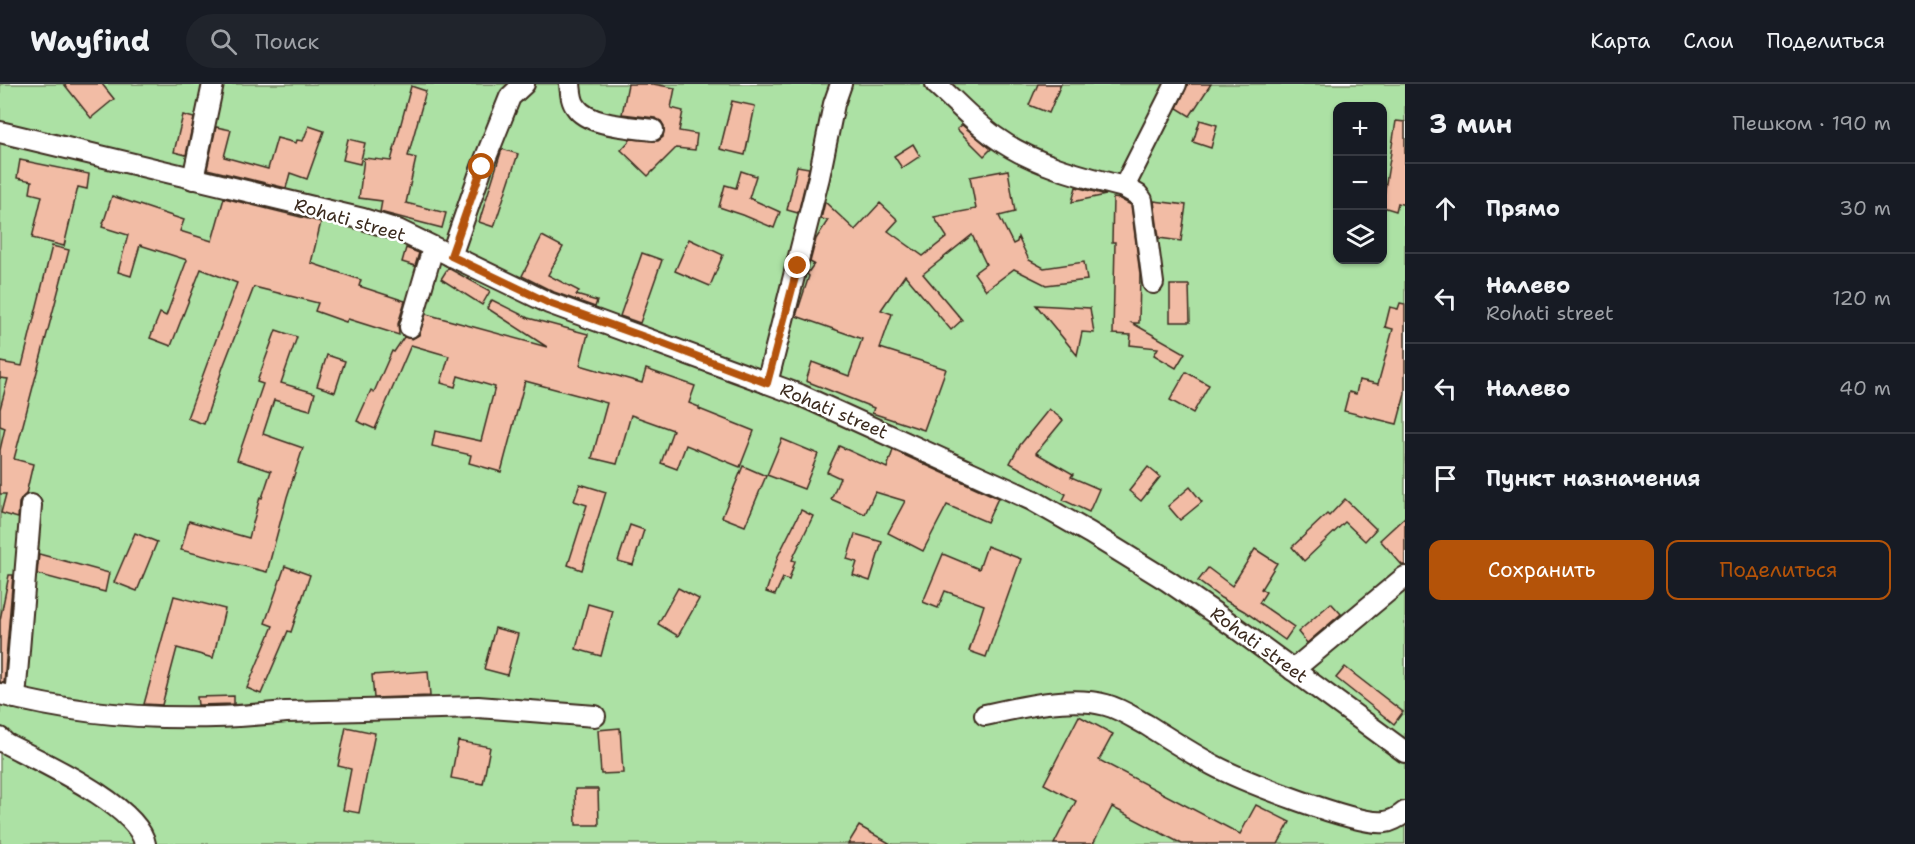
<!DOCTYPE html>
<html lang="ru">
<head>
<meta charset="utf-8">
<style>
  body { margin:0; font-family:"Shantell Sans",sans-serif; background:#20242c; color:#f1f3f6 }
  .controls { position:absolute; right:18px; top:18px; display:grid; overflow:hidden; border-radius:12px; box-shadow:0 2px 4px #0004 }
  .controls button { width:54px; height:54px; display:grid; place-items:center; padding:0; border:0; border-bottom:2px solid #363941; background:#171b24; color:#f1f3f6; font:30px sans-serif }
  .stop { position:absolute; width:18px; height:18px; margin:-14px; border:4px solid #b45309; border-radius:50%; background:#fff }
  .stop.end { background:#b45309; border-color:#fff; box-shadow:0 2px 6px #0008 }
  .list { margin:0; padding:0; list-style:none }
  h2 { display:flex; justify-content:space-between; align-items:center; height:78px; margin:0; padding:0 24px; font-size:26px }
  h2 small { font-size:20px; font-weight:400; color:#9ea1a6 }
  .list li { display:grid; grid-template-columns:39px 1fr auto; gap:18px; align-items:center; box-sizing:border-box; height:90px; padding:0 24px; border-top:2px solid #363941 }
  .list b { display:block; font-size:22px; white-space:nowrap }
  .list p { margin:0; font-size:20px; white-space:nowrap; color:#9ea1a6 }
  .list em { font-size:20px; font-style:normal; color:#9ea1a6 }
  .actions { display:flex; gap:12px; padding:18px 24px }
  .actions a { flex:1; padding:14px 0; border:2px solid #b45309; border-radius:12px; text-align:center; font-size:21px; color:#b45309 }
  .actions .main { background:#b45309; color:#fff }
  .icon { flex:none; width:33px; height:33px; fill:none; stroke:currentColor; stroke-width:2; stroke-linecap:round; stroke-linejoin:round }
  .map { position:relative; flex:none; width:1405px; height:760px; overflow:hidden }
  header { display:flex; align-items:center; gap:36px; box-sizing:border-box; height:84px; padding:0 30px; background:#171b24; border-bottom:2px solid #363941 }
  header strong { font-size:28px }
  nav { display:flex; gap:33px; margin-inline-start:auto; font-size:21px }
  .search { width:420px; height:54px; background:#20242c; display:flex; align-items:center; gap:15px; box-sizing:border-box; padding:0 21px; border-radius:33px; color:#9ea1a6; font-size:22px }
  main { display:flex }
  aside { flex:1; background:#171b24 }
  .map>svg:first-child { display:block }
</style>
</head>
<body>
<header>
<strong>Wayfind</strong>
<div class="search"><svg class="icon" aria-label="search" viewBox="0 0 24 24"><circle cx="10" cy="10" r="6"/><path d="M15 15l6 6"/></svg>Поиск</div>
<nav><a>Карта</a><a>Слои</a><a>Поделиться</a></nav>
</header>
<main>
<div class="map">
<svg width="1405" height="760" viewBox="0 0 1405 760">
  <rect width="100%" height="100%" fill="#fff"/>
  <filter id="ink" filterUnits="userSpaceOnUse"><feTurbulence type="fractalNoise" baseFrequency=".0167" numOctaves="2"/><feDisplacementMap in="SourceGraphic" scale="12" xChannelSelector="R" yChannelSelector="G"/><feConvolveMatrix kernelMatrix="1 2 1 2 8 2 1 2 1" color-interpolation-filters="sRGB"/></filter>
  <g filter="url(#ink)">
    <path fill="#ace1a4" stroke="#748661" stroke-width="1.5" fill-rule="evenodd" d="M0 0H1405V760H0ZM1338 22H1382V176H1338Z"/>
    <g fill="#f2bca5" stroke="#3b2a1e" stroke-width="1.5">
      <path d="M64 0H102L114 15 91 34Z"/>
      <path d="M628 0H653L675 4 671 24 683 27 679 47 697 50 695 66 676 64 648 92 621 66 631 55 658 57 663 53 664 42 661 37 655 34 622 30Z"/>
      <path d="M1038 0H1061L1049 29 1029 21Z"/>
      <path d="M1188 0H1211L1190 32 1177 24Z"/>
      <path d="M411 2 426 7 408 72 416 74 406 119 446 129 442 144 380 128 382 117 359 114 364 74 391 77Z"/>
      <path d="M732 17 755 22 745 71 720 65Z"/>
      <path d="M183 31 194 34 186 71 174 68Z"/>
      <path d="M1200 36 1217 41 1211 64 1193 58Z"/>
      <path d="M1396 37 1405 38V121L1398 119 1396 127 1383 123V118Z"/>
      <path d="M962 41 991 65 984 72 957 45Z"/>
      <path d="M309 42 324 47 307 95 290 89 286 104 207 85 216 43 231 46 224 73 268 85 277 54 296 59 297 56 303 57Z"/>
      <path d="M348 55 365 59 360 80 343 76Z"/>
      <path d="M913 60 920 72 902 84 894 72Z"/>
      <path d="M502 65 518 70 494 143 479 138Z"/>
      <path d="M20 76 89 90 87 105 78 103 64 162 32 154 42 112 30 109 32 97 17 94Z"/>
      <path d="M797 82 809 84 798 129 787 126Z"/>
      <path d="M1008 86 1015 128 999 132 1013 160 1017 158 1018 153 1029 176 1044 184 1084 178 1087 196 1046 201 1014 185 986 206 974 189 986 180 972 151 923 190 962 236 951 246 905 191 881 226 892 230 880 264 946 285 924 346 872 329 874 324 806 297 812 278 849 292 862 255 796 232 809 192 807 190 814 180 810 178 816 155 828 136 821 135 825 118 855 146 880 119 898 136 888 147 923 172 947 153 934 133 976 125 970 93Z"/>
      <path d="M741 87 756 92 749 114 780 128 774 144 743 131 719 123 725 101 736 104Z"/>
      <path d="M1076 103 1087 106 1106 111 1072 118Z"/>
      <path d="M112 112 184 136 180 147 212 157 224 114 321 138 311 179 361 196 359 202 405 217 398 240 399 251 348 235 346 238 315 227 318 219 254 203 223 283 204 340 187 334 237 199 201 185 171 262 150 254 160 229 166 232 187 176 140 161 131 192 118 188 128 151 102 143Z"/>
      <path d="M1113 114 1120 115 1131 121 1140 190 1139 239H1132L1185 269 1176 284 1154 271 1158 264 1130 261 1131 251 1113 250 1115 158H1112Z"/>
      <path d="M1154 117 1186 121 1181 157 1159 154Z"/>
      <path d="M542 152 563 163 548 191 579 207 576 211 597 217 595 223 554 208 522 192Z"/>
      <path d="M689 155 723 171 710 202 675 187Z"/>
      <path d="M52 162 69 166 14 375 33 380 26 410 22 414 19 419 18 434 1 429 6 410H0V366L5 344 0 342V325L8 295 0 294V278L22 282Z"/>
      <path d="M406 164 419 169 415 182 402 178Z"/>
      <path d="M642 169 662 176 640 239 620 232Z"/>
      <path d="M448 184 490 207 482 221 441 195Z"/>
      <path d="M1170 201H1189L1190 238H1170Z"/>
      <path d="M492 216 528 234 588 250 580 281 642 299 646 285 695 302 689 319 699 323V325L754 347 740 383 686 361 677 385 661 379 673 346 631 331 617 380 592 374 607 319 525 297 501 388 469 379 471 371 432 362 435 347 481 357 495 303 458 292 455 303 441 299 449 272 411 261 375 345 357 337 371 306 374 308 392 267 394 268 404 253 412 255 419 251 426 230 547 263 487 224Z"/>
      <path d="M1400 219 1405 220V310L1397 340 1344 327 1349 308 1356 310 1359 296 1378 300 1393 245 1385 243 1390 223 1398 225Z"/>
      <path d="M1036 221 1090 224 1094 249 1082 248 1077 271Z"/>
      <path d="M276 246 297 253 281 299 315 309 310 326 274 316 263 350 303 364 287 413 267 488 181 466 189 437 249 454 260 413 262 414 271 387 237 376 263 300 257 298Z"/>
      <path d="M327 271 345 277 335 308 317 302Z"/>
      <path d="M1186 288 1209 301 1193 329 1170 316Z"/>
      <path d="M1049 325 1063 336 1036 369 1073 390 1071 393 1099 405 1089 428 1063 416 1066 410 1010 379 1020 361Z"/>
      <path d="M782 355 818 370 804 405 767 391Z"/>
      <path d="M839 362 887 384 893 366 998 414 987 438 947 421 923 467 888 449 905 417 875 408 865 430 831 415 840 394 827 388Z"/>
      <path d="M743 382 766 392 745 442 722 433Z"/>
      <path d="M1148 383 1160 393 1141 417 1129 407Z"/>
      <path d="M580 400 606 408 582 486 568 481 587 421 574 417Z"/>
      <path d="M1190 403 1202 418 1180 436 1168 422Z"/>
      <path d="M1345 415 1376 445 1365 457 1345 438 1304 477 1292 463 1327 430 1329 432Z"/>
      <path d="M801 426 813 432 792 476 795 477 789 496 783 494 775 511 766 508 778 472Z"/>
      <path d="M1405 433V481H1402L1380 456Z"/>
      <path d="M630 441 644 446 633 481 618 477Z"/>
      <path d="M135 449 157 458 137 507 114 498Z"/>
      <path d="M855 450 882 458 870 497 853 491 857 478 847 475Z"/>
      <path d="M987 462 1021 475 986 573 969 567 984 521 945 507 938 524 923 518 943 470 979 485Z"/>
      <path d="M1255 465 1277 479 1261 505 1266 508 1259 519 1294 543 1285 556 1244 527 1221 514 1198 497 1208 484 1232 502Z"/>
      <path d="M39 470 109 489 105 508 37 490Z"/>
      <path d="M285 482 310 491 291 548 288 547 261 610 247 604 273 542 265 539Z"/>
      <path d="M9 491H13L4 599 0 598V536Z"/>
      <path d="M678 504 699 515 678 552 658 540Z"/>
      <path d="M174 512 225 525 213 574 177 564 162 621 144 620Z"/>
      <path d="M1331 519 1341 530 1307 559 1298 548Z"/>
      <path d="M588 520 613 527 601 572 576 565Z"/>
      <path d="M495 544 518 550 507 591 484 585Z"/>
      <path d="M1345 583 1403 628 1394 640 1336 594Z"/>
      <path d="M428 587 430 612 374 614 372 591Z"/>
      <path d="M234 612V620L198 621 197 613Z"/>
      <path d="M1079 632 1113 650 1099 676 1240 750 1256 721 1290 738 1278 760H1182L1112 723 1093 760H1054L1076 717 1044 700Z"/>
      <path d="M346 643 375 649 359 729 343 726 351 685 338 682Z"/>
      <path d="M620 644 623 689 601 690 598 646Z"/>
      <path d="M458 657 490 663 483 700 451 694Z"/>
      <path d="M575 705H598L599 741H576Z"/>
      <path d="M859 742 891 760H848Z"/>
    </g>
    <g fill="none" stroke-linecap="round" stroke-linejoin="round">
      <defs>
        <g id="minor">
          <path d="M570 0C571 8 571 17 576 23 588 42 633 43 653 46"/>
          <path d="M936 0C955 17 975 39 995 53 1032 80 1080 92 1124 103L1176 0"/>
          <path d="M0 48 363 135 398 146 549 219 800 311 1032 416 1090 449 1168 497 1232 541 1405 668"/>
          <path d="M193 95 213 0"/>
          <path d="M1124 103 1138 111 1142 116 1153 199"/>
          <path d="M451 172 482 83 510 13 524 0"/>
          <path d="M410 243 433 164"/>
          <path d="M767 299 819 93 834 20 841 0"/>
          <path d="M1293 586 1405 493"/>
          <path d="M0 610C93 635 191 638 286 628L478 623 595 632"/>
          <path d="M15 614 31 421"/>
          <path d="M985 631C1021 623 1070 611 1106 621 1121 625 1134 634 1147 641 1169 655 1191 669 1213 681 1241 696 1357 742 1385 738 1393 737 1399 733 1405 728"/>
          <path d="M0 654 5 659C39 677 138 721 145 760"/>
        </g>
      </defs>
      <use href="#minor" stroke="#3b2a1e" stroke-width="24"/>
      <use href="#minor" stroke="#fff" stroke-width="20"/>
    </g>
  </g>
  <g fill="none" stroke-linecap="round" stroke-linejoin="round" filter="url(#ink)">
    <path stroke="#b45309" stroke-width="8" d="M482 83 451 172 549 219 664 260 767 299 798 182"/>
  </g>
  <g text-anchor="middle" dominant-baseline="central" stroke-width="5" stroke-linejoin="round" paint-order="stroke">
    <g font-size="18" fill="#3b2a1e" stroke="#fff">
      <text transform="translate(350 136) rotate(16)">Rohati street</text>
      <text transform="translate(834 327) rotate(23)">Rohati street</text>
      <text transform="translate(1259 561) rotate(36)">Rohati street</text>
    </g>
  </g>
</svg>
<div class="controls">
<button>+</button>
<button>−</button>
<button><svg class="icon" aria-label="layers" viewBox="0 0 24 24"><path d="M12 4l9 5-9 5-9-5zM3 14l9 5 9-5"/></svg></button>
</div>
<div class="stop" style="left:482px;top:83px"></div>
<div class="stop end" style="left:798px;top:182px"></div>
</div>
<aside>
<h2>3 мин<small>Пешком · 190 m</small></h2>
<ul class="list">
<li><svg class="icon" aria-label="ahead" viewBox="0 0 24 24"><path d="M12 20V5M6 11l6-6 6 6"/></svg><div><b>Прямо</b></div><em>30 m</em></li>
<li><svg class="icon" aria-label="left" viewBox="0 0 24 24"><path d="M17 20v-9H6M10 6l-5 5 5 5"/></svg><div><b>Налево</b><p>Rohati street</p></div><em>120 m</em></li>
<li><svg class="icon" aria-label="left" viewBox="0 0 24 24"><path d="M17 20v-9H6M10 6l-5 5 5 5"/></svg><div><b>Налево</b></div><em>40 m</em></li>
<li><svg class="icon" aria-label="arrive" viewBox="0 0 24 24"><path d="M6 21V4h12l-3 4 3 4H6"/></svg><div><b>Пункт назначения</b></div></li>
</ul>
<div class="actions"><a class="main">Сохранить</a><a>Поделиться</a></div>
</aside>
</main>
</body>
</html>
